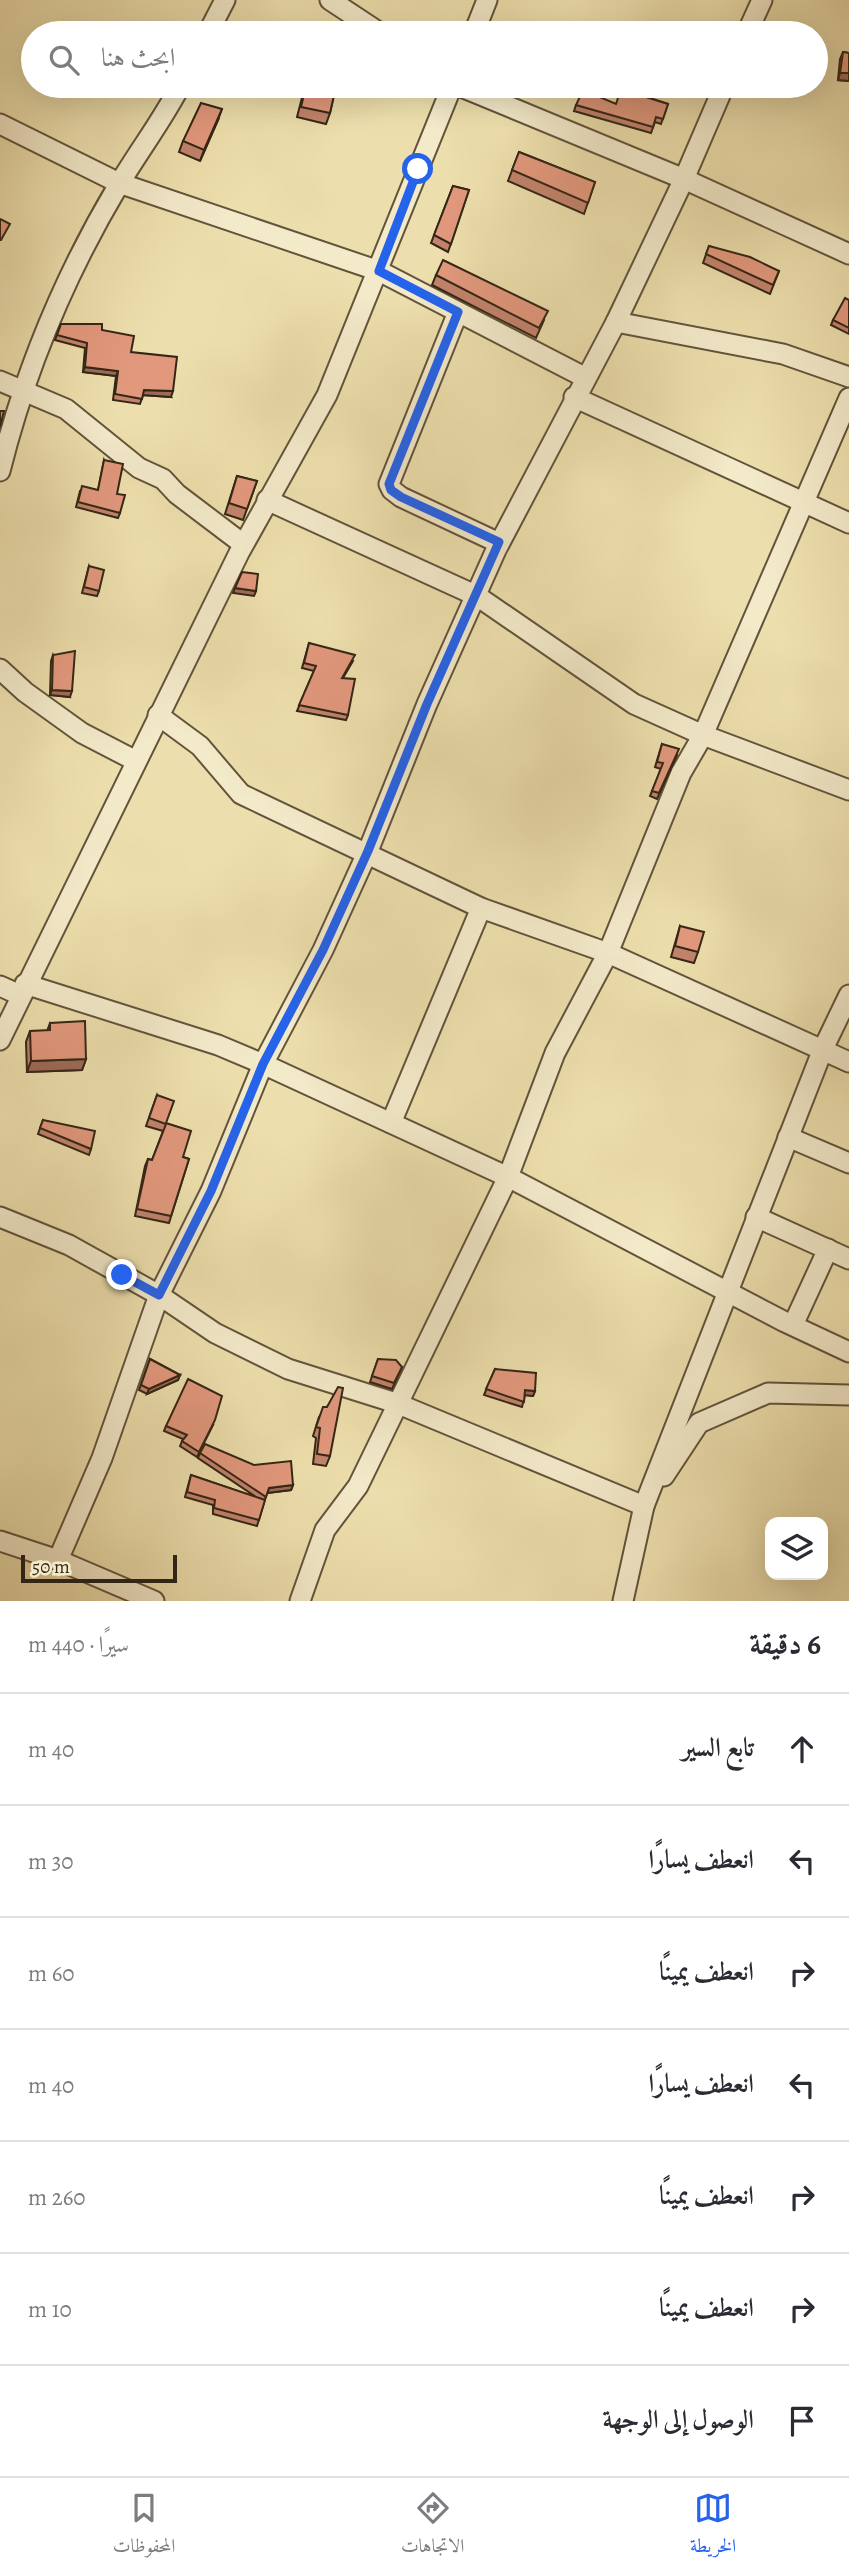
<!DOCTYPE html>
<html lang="ar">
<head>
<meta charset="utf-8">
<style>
  body { margin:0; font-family:Alegreya,Amiri,serif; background:#f7f7f7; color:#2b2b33; direction:rtl }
  .controls { position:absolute; right:21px; bottom:21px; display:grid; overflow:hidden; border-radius:14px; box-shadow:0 7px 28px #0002 }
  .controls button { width:63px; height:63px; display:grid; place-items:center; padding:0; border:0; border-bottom:2px solid #e1e1e2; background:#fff; color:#2b2b33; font:35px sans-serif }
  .scale { position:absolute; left:21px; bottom:18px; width:156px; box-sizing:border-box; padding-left:7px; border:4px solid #342615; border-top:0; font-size:19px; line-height:24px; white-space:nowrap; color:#342615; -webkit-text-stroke:5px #f3eaca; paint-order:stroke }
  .stop { position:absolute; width:21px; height:21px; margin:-16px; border:5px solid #2563eb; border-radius:50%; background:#fff }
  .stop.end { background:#2563eb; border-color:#fff; box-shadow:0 2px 7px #0008 }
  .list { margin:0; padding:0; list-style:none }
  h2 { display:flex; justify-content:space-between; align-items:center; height:91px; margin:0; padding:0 28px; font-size:30px }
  h2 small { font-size:23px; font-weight:400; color:#7c7c81 }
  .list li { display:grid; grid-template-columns:46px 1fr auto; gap:21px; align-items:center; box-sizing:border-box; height:112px; padding:0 28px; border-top:2px solid #e1e1e2 }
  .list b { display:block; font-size:26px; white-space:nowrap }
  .list em { font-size:23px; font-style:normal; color:#7c7c81 }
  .icon { flex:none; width:38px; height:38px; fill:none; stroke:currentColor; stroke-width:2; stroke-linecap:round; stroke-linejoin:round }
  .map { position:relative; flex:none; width:849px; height:1601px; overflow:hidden; direction:ltr }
  .search { position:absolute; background:#fff; box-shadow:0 7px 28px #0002; left:21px; right:21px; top:21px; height:77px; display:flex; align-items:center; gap:18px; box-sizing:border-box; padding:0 24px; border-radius:38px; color:#7c7c81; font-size:26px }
  .sheet { height:875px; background:#fff }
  nav { display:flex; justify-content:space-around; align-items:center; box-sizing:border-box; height:98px; border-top:2px solid #e1e1e2; background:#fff; font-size:19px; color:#7c7c81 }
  nav a { display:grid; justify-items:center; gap:4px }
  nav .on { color:#2563eb }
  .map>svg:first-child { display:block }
</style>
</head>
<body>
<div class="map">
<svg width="849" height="1601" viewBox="0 0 849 1601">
  <rect width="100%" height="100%" fill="#eddfad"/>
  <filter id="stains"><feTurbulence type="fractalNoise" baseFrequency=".00286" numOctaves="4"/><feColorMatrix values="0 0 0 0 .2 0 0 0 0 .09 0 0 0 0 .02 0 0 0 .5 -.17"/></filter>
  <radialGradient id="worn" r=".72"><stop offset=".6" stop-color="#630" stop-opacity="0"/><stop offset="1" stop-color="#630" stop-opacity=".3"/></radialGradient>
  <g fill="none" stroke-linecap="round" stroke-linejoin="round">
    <defs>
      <g id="minor">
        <path d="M330 0 380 33"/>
        <path d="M208 33 225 0"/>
        <path d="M474 33 487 0"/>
        <path d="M747 33 762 0"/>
        <path d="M459 86 684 179 849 254"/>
        <path d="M0 124 119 183 379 271 586 378"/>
        <path d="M458 312 389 484 392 490 401 497 499 543"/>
        <path d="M616 322 783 354 849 377"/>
        <path d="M0 381 66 409 139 468 163 479 177 494 243 544"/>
        <path d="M574 397 849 523"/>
        <path d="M0 471C25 371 65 275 118 186 138 152 162 121 180 86"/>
        <path d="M267 500 477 596 634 704 703 735 849 790"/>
        <path d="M0 669 25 692 82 733 136 761"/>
        <path d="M158 715 200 746 241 794 481 908 608 953 849 1062"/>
        <path d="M25 984 218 1045 263 1064 508 1177 785 1322 849 1352"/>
        <path d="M0 986 20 995"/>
        <path d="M0 1040 239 553 327 395 452 86"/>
        <path d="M391 1123 481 908"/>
        <path d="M788 1137 849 1163"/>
        <path d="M0 1217 69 1245 159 1295 215 1333 288 1369 396 1403 644 1506"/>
        <path d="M756 1217 849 1259"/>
        <path d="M793 1325 828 1249"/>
        <path d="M664 1476 699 1423 768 1393 849 1395"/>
        <path d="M0 1541 58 1560 154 1601"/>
        <path d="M58 1560 102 1458 159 1295 211 1191 263 1064 323 950 368 851 427 704 496 550 616 322 684 179 724 86"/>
        <path d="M300 1601 325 1530 358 1486 508 1177 555 1053 608 953 681 773 703 735 849 398"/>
        <path d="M623 1601 644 1506 823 1049 849 995"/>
      </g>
    </defs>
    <use href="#minor" stroke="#62543b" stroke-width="23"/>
    <use href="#minor" stroke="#f3eaca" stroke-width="19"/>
  </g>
  <g fill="#c2836c" stroke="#342615" stroke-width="2">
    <path d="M843 52 849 53V81L838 80 840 59Z"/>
    <path d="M305 86H336L330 113 326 124 297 117Z"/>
    <path d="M643 96 668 104 661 124 655 122 651 133 574 111 576 105 616 104Z"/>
    <path d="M218 120 200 161 179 152 183 141Z"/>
    <path d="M519 152 595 182 584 214 508 181Z"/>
    <path d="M453 186 469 190 448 252 431 243Z"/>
    <path d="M709 246 779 271 770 294 703 263Z"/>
    <path d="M436 275 544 320 536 338 432 285Z"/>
    <path d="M849 300V334L831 325 833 320Z"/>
    <path d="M61 324 102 330 131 352 171 397 143 395 140 404 113 400 116 376 83 372 85 348 55 340Z"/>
    <path d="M104 460 117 494 120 513 118 518 76 507 80 491 98 490Z"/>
    <path d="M237 476 257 481 243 520 225 514Z"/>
    <path d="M89 566 99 591 97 596 82 593Z"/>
    <path d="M309 643 353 661 343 678 348 715 346 720 297 711 314 671 302 668Z"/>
    <path d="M53 655 70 697 50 695 51 661Z"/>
    <path d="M662 744 677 755 657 799 650 796 661 769 655 767Z"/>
    <path d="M680 926 698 952 694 963 671 957Z"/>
    <path d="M50 1023 86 1059 82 1070 27 1072 26 1042 30 1031H47Z"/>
    <path d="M157 1095 166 1123 183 1157 189 1159 169 1223 135 1216 145 1166 148 1159 152 1160 163 1131 146 1126Z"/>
    <path d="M43 1120 91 1149 89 1155 38 1134Z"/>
    <path d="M150 1359 180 1375 178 1380 147 1394 139 1390Z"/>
    <path d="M378 1359 402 1367 392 1389 370 1382Z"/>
    <path d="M495 1369 535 1391 533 1396 525 1395 522 1407 484 1395Z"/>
    <path d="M327 1407 330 1456 326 1466 313 1464 316 1438 313 1436 319 1417Z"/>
    <path d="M213 1425 197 1457 180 1446 183 1439 164 1431 166 1426Z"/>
    <path d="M200 1453 293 1485 291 1490 267 1493 257 1526 213 1514V1505L185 1497 191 1475 256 1497 198 1458Z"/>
  </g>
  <g fill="#9e6a58" stroke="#342615" stroke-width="2">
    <path d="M840 73H849V81L838 80Z"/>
    <path d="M222 109 218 120 200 161 204 150Z"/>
    <path d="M85 367 118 371 116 376 83 372Z"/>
    <path d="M144 390 173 391 171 397 142 395Z"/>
    <path d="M235 588 256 591 254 596 233 593Z"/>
    <path d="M52 690 72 691 70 697 50 695Z"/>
    <path d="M86 1059 82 1070 27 1072 31 1061Z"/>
    <path d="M180 1375 178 1380 147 1394 149 1389Z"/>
    <path d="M525 1390 535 1391 533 1396 523 1395Z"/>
    <path d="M293 1485 291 1490 267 1493 269 1488Z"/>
  </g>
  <g fill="#e2987d" stroke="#342615" stroke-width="2">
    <path d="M579 28 599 32V33H578Z"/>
    <path d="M843 52 849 53V73H840Z"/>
    <path d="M306 86H336L330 113 301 107Z"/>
    <path d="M622 86H647L643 96 668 104 663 119 656 117 653 127 576 105 583 90 616 104Z"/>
    <path d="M201 103 222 109 204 150 183 141Z"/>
    <path d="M519 152 595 182 588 203 512 170Z"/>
    <path d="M453 186 469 190 451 244 434 235Z"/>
    <path d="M0 219 10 224 1 240H0Z"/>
    <path d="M709 246 750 257 779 271 773 285 706 254Z"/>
    <path d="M443 260 548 311 539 328 436 275Z"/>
    <path d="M845 298 849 300V328L833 320Z"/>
    <path d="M61 324H102V330L134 336 131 352 177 357 173 391 144 390 142 399 115 394 118 371 85 367 87 343 57 335Z"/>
    <path d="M0 411H4L0 427Z"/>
    <path d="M104 460 123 464 117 494 125 495 120 513 78 502 82 486 98 490Z"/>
    <path d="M237 476 257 481 247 509 229 503Z"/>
    <path d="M89 566 104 570 99 591 84 587Z"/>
    <path d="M242 572 258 574 256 591 235 588Z"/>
    <path d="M309 643 355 655 342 678 355 679 348 715 299 705 316 666 304 663Z"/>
    <path d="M75 651 72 691 52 690 53 655Z"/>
    <path d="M662 744 679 749 659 793 652 791 663 763 657 762Z"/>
    <path d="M680 926 704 932 698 952 675 946Z"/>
    <path d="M85 1021 86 1059 31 1061 30 1031 50 1030V1023Z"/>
    <path d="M157 1095 174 1101 166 1123 191 1131 183 1157 189 1159 171 1216 137 1209 148 1159 152 1160 166 1124 149 1118Z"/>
    <path d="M43 1120 95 1131 91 1149 40 1128Z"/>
    <path d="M150 1359 180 1375 149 1389 141 1385Z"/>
    <path d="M378 1359 396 1360 402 1367 394 1383 372 1376Z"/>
    <path d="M495 1369 536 1373 535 1391 525 1390 524 1402 486 1389Z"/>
    <path d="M188 1379 222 1396 215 1420 199 1452 182 1441 187 1435 166 1426Z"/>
    <path d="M338 1387 343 1388 330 1456 317 1454 320 1428 316 1427 323 1407H327Z"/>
    <path d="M205 1444 254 1465 291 1461 293 1485 269 1488 266 1497 200 1453Z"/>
    <path d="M191 1475 265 1500 259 1520 214 1508 215 1500 187 1492Z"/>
  </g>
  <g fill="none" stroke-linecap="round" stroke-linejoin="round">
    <path stroke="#2563eb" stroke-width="9" d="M122 1275 159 1295 211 1191 263 1064 323 950 368 851 427 704 499 542 401 497 391 490 389 484 458 312 379 271 418 169"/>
  </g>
  <rect width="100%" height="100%" filter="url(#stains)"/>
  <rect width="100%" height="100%" fill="url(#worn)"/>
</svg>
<div class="controls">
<button><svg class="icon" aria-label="layers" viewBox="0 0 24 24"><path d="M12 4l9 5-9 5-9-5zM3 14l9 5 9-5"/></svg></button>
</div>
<div class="scale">50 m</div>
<div class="stop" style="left:418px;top:169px"></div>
<div class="stop end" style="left:122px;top:1275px"></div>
<div class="search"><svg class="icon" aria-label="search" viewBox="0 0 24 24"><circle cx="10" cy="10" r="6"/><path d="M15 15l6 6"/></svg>ابحث هنا</div>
</div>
<section class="sheet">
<h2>6 دقيقة<small>سيرًا · 440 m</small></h2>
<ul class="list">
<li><svg class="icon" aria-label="ahead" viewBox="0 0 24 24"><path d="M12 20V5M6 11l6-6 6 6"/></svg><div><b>تابع السير</b></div><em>40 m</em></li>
<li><svg class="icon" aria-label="left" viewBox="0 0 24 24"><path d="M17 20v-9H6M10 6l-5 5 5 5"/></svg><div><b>انعطف يسارًا</b></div><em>30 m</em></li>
<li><svg class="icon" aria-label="right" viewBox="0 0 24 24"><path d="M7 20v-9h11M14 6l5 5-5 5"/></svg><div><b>انعطف يمينًا</b></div><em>60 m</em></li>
<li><svg class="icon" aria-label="left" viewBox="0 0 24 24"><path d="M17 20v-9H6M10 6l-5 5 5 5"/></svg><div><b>انعطف يسارًا</b></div><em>40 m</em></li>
<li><svg class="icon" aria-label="right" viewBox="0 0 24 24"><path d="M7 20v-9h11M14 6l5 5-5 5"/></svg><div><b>انعطف يمينًا</b></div><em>260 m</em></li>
<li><svg class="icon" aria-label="right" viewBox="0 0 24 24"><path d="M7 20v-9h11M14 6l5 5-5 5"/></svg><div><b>انعطف يمينًا</b></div><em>10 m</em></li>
<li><svg class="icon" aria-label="arrive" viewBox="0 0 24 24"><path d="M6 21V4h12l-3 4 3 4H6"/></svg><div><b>الوصول إلى الوجهة</b></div></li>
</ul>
</section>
<nav>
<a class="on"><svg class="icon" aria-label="map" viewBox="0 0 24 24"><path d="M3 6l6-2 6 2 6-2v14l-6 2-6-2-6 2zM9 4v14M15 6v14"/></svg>الخريطة</a>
<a><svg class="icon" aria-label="directions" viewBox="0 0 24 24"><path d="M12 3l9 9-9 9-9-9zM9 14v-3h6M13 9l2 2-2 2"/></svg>الاتجاهات</a>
<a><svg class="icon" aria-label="saved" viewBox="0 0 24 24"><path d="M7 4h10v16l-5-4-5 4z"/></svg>المحفوظات</a>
</nav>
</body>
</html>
